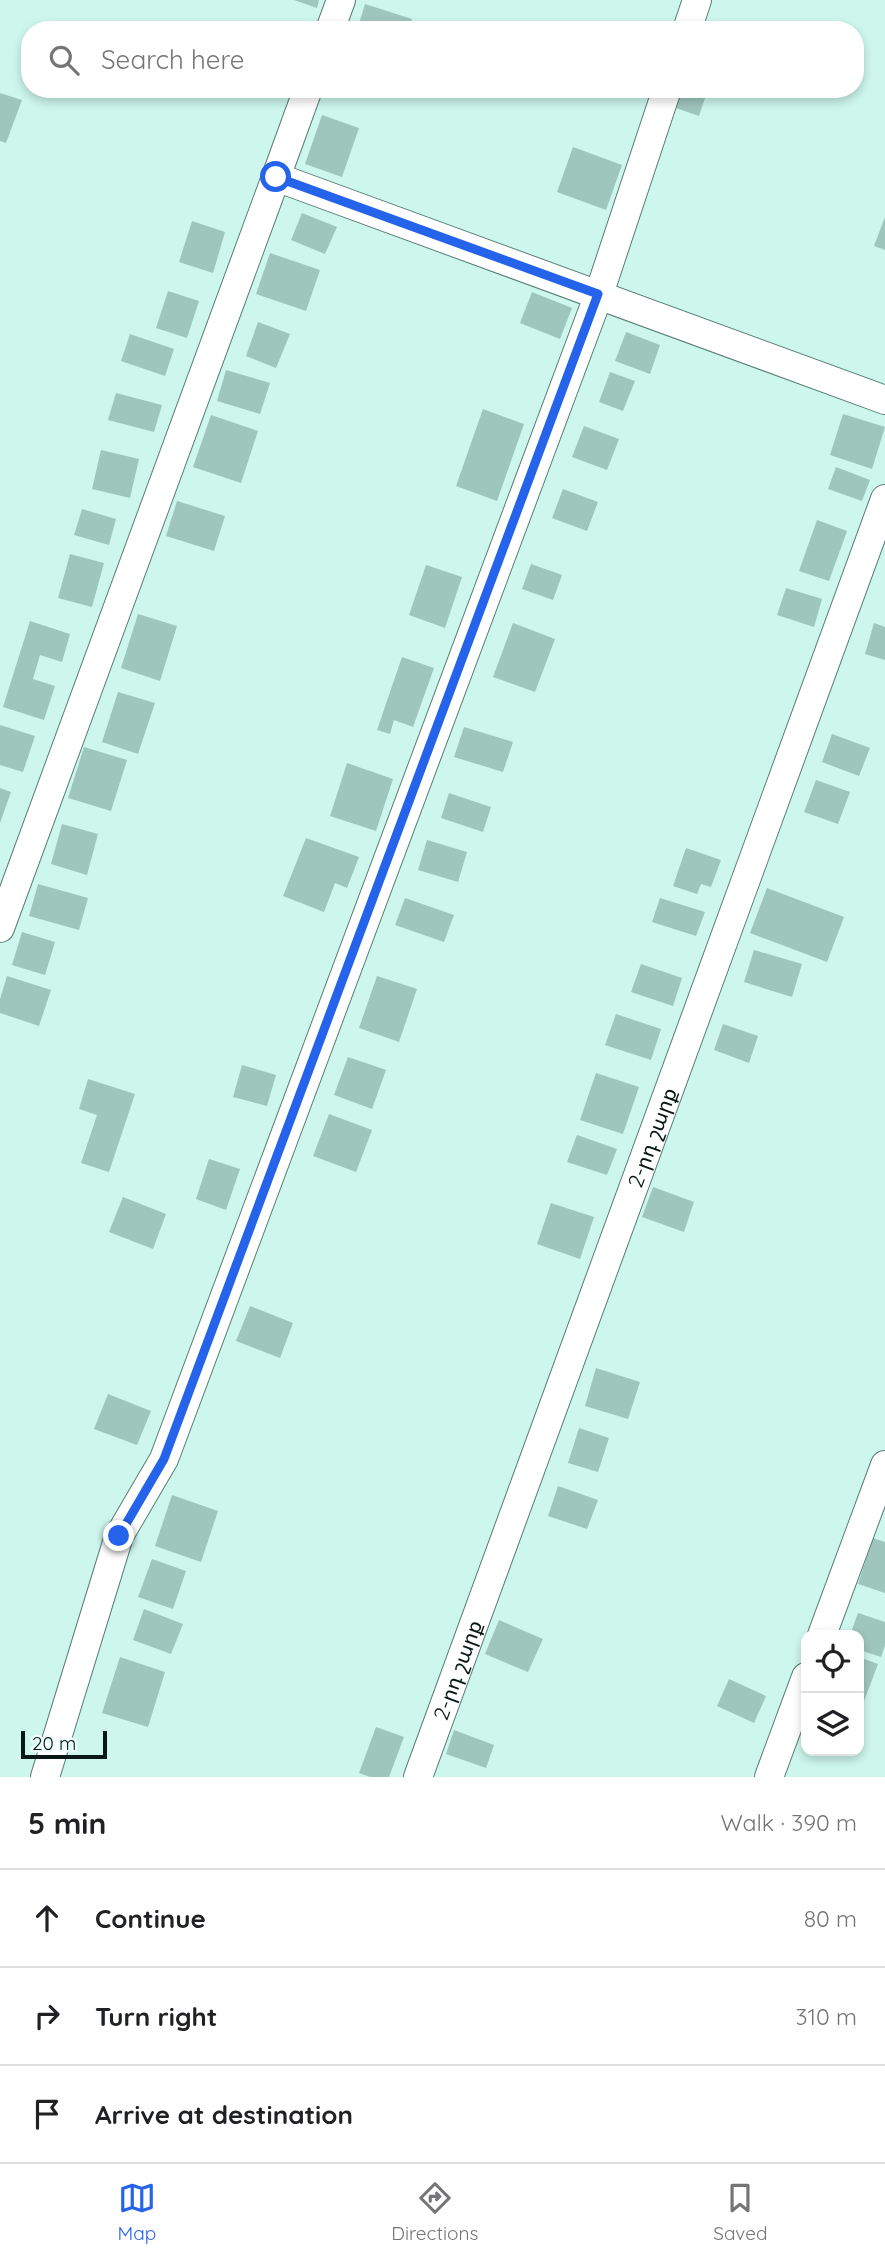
<!DOCTYPE html>
<html lang="en">
<head>
<meta charset="utf-8">
<style>
  body { margin:0; font-family:Quicksand,"Noto Sans Armenian",sans-serif; background:#f6f6f6; color:#202124 }
  .controls { position:absolute; right:21px; bottom:21px; display:grid; overflow:hidden; border-radius:14px; box-shadow:0 4px 10px #0003 }
  .controls button { width:63px; height:63px; display:grid; place-items:center; padding:0; border:0; border-bottom:2px solid #e0e0e0; background:#fff; color:#202124; font:35px sans-serif }
  .scale { position:absolute; left:21px; bottom:18px; width:86px; box-sizing:border-box; padding-left:7px; border:4px solid #091815; border-top:0; font-size:19px; line-height:24px; white-space:nowrap; color:#091815; -webkit-text-stroke:5px #edfdf9; paint-order:stroke }
  .stop { position:absolute; width:21px; height:21px; margin:-16px; border:5px solid #2563eb; border-radius:50%; background:#fff }
  .stop.end { background:#2563eb; border-color:#fff; box-shadow:0 2px 7px #0008 }
  .list { margin:0; padding:0; list-style:none }
  h2 { display:flex; justify-content:space-between; align-items:center; height:91px; margin:0; padding:0 28px; font-size:30px }
  h2 small { font-size:23px; font-weight:400; color:#757577 }
  .list li { display:grid; grid-template-columns:46px 1fr auto; gap:21px; align-items:center; box-sizing:border-box; height:98px; padding:0 28px; border-top:2px solid #e0e0e0 }
  .list b { display:block; font-size:26px; white-space:nowrap }
  .list em { font-size:23px; font-style:normal; color:#757577 }
  .icon { flex:none; width:38px; height:38px; fill:none; stroke:currentColor; stroke-width:2; stroke-linecap:round; stroke-linejoin:round }
  .map { position:relative; flex:none; width:885px; height:1777px; overflow:hidden }
  .search { position:absolute; background:#fff; box-shadow:0 4px 10px #0003; left:21px; right:21px; top:21px; height:77px; display:flex; align-items:center; gap:18px; box-sizing:border-box; padding:0 24px; border-radius:28px; color:#757577; font-size:26px }
  .sheet { height:385px; background:#fff }
  nav { display:flex; justify-content:space-around; align-items:center; box-sizing:border-box; height:98px; border-top:2px solid #e0e0e0; background:#fff; font-size:19px; color:#757577 }
  nav a { display:grid; justify-items:center; gap:4px }
  nav .on { color:#2563eb }
  .map>svg:first-child { display:block }
</style>
</head>
<body>
<div class="map">
<svg width="885" height="1777" viewBox="0 0 885 1777">
  <rect width="100%" height="100%" fill="#cdf6ed"/>
  <g fill="#9ec6bd">
    <path d="M294 0H319L317 8Z"/>
    <path d="M365 4 412 19 408 30H357Z"/>
    <path d="M680 89H708L699 116 673 107Z"/>
    <path d="M0 93 22 100 6 143 0 141Z"/>
    <path d="M322 115 359 128 342 177 305 164Z"/>
    <path d="M573 147 622 165 606 210 557 192Z"/>
    <path d="M302 213 337 227 325 254 291 240Z"/>
    <path d="M885 217V250L874 246Z"/>
    <path d="M192 221 225 232 213 273 179 262Z"/>
    <path d="M270 253 320 270 306 311 256 294Z"/>
    <path d="M168 291 199 301 187 338 156 328Z"/>
    <path d="M532 292 572 308 560 339 520 323Z"/>
    <path d="M258 322 290 334 276 368 246 356Z"/>
    <path d="M626 332 660 345 650 374 615 361Z"/>
    <path d="M130 334 174 349 165 376 121 361Z"/>
    <path d="M226 370 270 383 260 414 217 401Z"/>
    <path d="M610 372 635 381 623 411 599 402Z"/>
    <path d="M116 393 162 405 154 432 108 420Z"/>
    <path d="M483 409 524 424 497 501 456 486Z"/>
    <path d="M843 414 885 427 872 469 830 455Z"/>
    <path d="M211 415 258 431 241 483 193 467Z"/>
    <path d="M584 426 619 439 607 470 572 457Z"/>
    <path d="M101 450 139 459 130 498 92 489Z"/>
    <path d="M836 467 870 480 862 501 828 489Z"/>
    <path d="M563 489 598 502 587 531 552 518Z"/>
    <path d="M177 501 225 516 214 551 166 536Z"/>
    <path d="M82 509 116 519 109 545 74 535Z"/>
    <path d="M817 520 847 531 829 581 799 571Z"/>
    <path d="M70 554 104 563 92 607 58 598Z"/>
    <path d="M531 564 562 575 553 600 522 589Z"/>
    <path d="M426 565 462 577 445 628 409 615Z"/>
    <path d="M786 588 822 599 814 627 777 615Z"/>
    <path d="M138 614 177 626 160 681 121 668Z"/>
    <path d="M30 621 70 634 62 662 40 655 33 679 55 686 44 720 3 707Z"/>
    <path d="M513 623 555 639 535 692 493 677Z"/>
    <path d="M874 623 885 627V660L865 654Z"/>
    <path d="M402 657 434 668 413 727 394 720 390 734 377 730Z"/>
    <path d="M118 692 155 703 138 754 102 742Z"/>
    <path d="M0 725 35 736 23 772 0 765Z"/>
    <path d="M464 727 513 742 503 772 454 757Z"/>
    <path d="M832 734 870 748 859 776 822 762Z"/>
    <path d="M84 747 127 760 111 811 68 798Z"/>
    <path d="M347 763 393 779 376 831 330 816Z"/>
    <path d="M816 780 850 792 838 824 804 812Z"/>
    <path d="M0 788 11 792 0 823Z"/>
    <path d="M449 793 491 807 483 832 441 818Z"/>
    <path d="M62 824 98 834 87 875 51 864Z"/>
    <path d="M306 838 359 857 347 888 335 883 324 912 283 896Z"/>
    <path d="M427 840 467 852 458 882 418 870Z"/>
    <path d="M686 848 721 860 711 887 701 884 697 894 673 886Z"/>
    <path d="M38 884 88 898 79 930 29 916Z"/>
    <path d="M767 888 844 917 827 962 750 933Z"/>
    <path d="M405 898 454 915 444 942 395 925Z"/>
    <path d="M660 898 705 912 696 936 652 922Z"/>
    <path d="M22 932 55 942 45 975 12 965Z"/>
    <path d="M754 950 802 964 792 997 744 982Z"/>
    <path d="M641 964 682 978 673 1006 631 992Z"/>
    <path d="M7 976 51 990 39 1026 0 1013V999Z"/>
    <path d="M377 976 417 989 399 1042 359 1028Z"/>
    <path d="M616 1014 661 1029 651 1060 605 1045Z"/>
    <path d="M723 1024 758 1036 749 1063 714 1050Z"/>
    <path d="M348 1057 386 1070 372 1109 334 1095Z"/>
    <path d="M242 1065 276 1075 267 1106 233 1097Z"/>
    <path d="M596 1073 639 1087 623 1134 580 1120Z"/>
    <path d="M88 1079 135 1094 109 1172 81 1163 97 1115 79 1109Z"/>
    <path d="M329 1114 372 1130 356 1172 313 1156Z"/>
    <path d="M577 1135 617 1149 607 1175 567 1162Z"/>
    <path d="M209 1159 240 1169 226 1210 196 1199Z"/>
    <path d="M653 1187 694 1202 684 1232 642 1217Z"/>
    <path d="M123 1197 166 1214 153 1249 109 1232Z"/>
    <path d="M551 1203 594 1217 580 1259 537 1244Z"/>
    <path d="M250 1306 293 1323 280 1358 236 1341Z"/>
    <path d="M596 1368 640 1382 628 1419 585 1406Z"/>
    <path d="M108 1394 151 1411 137 1445 94 1429Z"/>
    <path d="M579 1428 609 1438 598 1472 568 1463Z"/>
    <path d="M558 1486 598 1500 587 1529 548 1516Z"/>
    <path d="M172 1495 218 1511 201 1562 155 1546Z"/>
    <path d="M873 1538 885 1542V1593L858 1584Z"/>
    <path d="M152 1559 186 1571 173 1609 138 1597Z"/>
    <path d="M144 1609 183 1624 171 1654 133 1640Z"/>
    <path d="M858 1613 885 1622V1645L881 1657 859 1650V1635H850Z"/>
    <path d="M499 1620 543 1639 528 1672 485 1654Z"/>
    <path d="M120 1657 165 1672 148 1727 102 1713Z"/>
    <path d="M859 1657 878 1664 863 1704 859 1703Z"/>
    <path d="M729 1679 766 1696 754 1723 717 1706Z"/>
    <path d="M376 1727 404 1737 389 1777H370L359 1773Z"/>
    <path d="M454 1730 494 1745 486 1768 446 1754Z"/>
  </g>
  <g fill="none" stroke-linecap="round" stroke-linejoin="round">
    <defs>
      <g id="minor">
        <path d="M330 30 341 0"/>
        <path d="M687 30 697 0"/>
        <path d="M308 89 276 177 885 400"/>
        <path d="M0 928 276 177"/>
        <path d="M822 1635 885 1465"/>
        <path d="M45 1777 119 1536 164 1459 599 294 667 89"/>
        <path id="s1" d="M418 1777 885 499"/>
        <path d="M769 1777 806 1677"/>
      </g>
    </defs>
    <use href="#minor" stroke="#587e76" stroke-width="30"/>
    <use href="#minor" stroke="#fff" stroke-width="28"/>
  </g>
  <g fill="none" stroke-linecap="round" stroke-linejoin="round">
    <path stroke="#2563eb" stroke-width="9" d="M119 1536 164 1459 598 294 276 177"/>
  </g>
  <g text-anchor="middle" dominant-baseline="central" stroke-width="5" stroke-linejoin="round" paint-order="stroke">
    <g font-size="21" fill="#091815" stroke="#edfdf9">
      <text stroke="none"><textPath href="#s1" startOffset="681">2-րդ շարք</textPath></text>
      <text stroke="none"><textPath href="#s1" startOffset="114">2-րդ շարք</textPath></text>
    </g>
  </g>
</svg>
<div class="controls">
<button><svg class="icon" aria-label="locate" viewBox="0 0 24 24"><circle cx="12" cy="12" r="6"/><path d="M12 2v4M12 18v4M2 12h4M18 12h4"/></svg></button>
<button><svg class="icon" aria-label="layers" viewBox="0 0 24 24"><path d="M12 4l9 5-9 5-9-5zM3 14l9 5 9-5"/></svg></button>
</div>
<div class="scale">20 m</div>
<div class="stop" style="left:276px;top:177px"></div>
<div class="stop end" style="left:119px;top:1536px"></div>
<div class="search"><svg class="icon" aria-label="search" viewBox="0 0 24 24"><circle cx="10" cy="10" r="6"/><path d="M15 15l6 6"/></svg>Search here</div>
</div>
<section class="sheet">
<h2>5 min<small>Walk · 390 m</small></h2>
<ul class="list">
<li><svg class="icon" aria-label="ahead" viewBox="0 0 24 24"><path d="M12 20V5M6 11l6-6 6 6"/></svg><div><b>Continue</b></div><em>80 m</em></li>
<li><svg class="icon" aria-label="right" viewBox="0 0 24 24"><path d="M7 20v-9h11M14 6l5 5-5 5"/></svg><div><b>Turn right</b></div><em>310 m</em></li>
<li><svg class="icon" aria-label="arrive" viewBox="0 0 24 24"><path d="M6 21V4h12l-3 4 3 4H6"/></svg><div><b>Arrive at destination</b></div></li>
</ul>
</section>
<nav>
<a class="on"><svg class="icon" aria-label="map" viewBox="0 0 24 24"><path d="M3 6l6-2 6 2 6-2v14l-6 2-6-2-6 2zM9 4v14M15 6v14"/></svg>Map</a>
<a><svg class="icon" aria-label="directions" viewBox="0 0 24 24"><path d="M12 3l9 9-9 9-9-9zM9 14v-3h6M13 9l2 2-2 2"/></svg>Directions</a>
<a><svg class="icon" aria-label="saved" viewBox="0 0 24 24"><path d="M7 4h10v16l-5-4-5 4z"/></svg>Saved</a>
</nav>
</body>
</html>
